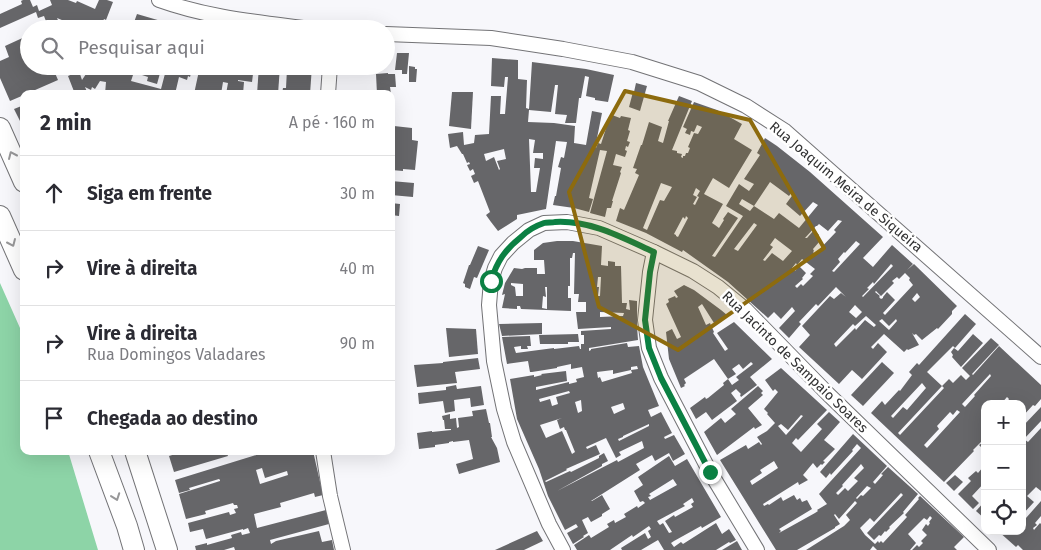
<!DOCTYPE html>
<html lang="pt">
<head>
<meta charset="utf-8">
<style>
  body { margin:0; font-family:"Fira Sans",sans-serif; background:#f2f2f3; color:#2b2b33 }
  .controls { position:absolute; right:15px; bottom:15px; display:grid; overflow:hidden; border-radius:10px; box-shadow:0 5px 20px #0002 }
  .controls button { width:45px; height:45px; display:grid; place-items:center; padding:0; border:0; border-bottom:1px solid #e1e1e2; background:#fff; color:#2b2b33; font:25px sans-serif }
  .stop { position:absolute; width:15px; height:15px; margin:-11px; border:4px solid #0b8043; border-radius:50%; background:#fff }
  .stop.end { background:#0b8043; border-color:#fff; box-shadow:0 1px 5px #0008 }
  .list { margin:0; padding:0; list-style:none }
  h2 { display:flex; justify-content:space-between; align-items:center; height:65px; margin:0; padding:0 20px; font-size:21px }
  h2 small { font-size:16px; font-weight:400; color:#7c7c81 }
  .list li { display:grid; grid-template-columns:32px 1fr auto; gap:15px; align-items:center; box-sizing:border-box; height:75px; padding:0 20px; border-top:1px solid #e1e1e2 }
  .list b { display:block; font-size:19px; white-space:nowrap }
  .list p { margin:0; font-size:16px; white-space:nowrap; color:#7c7c81 }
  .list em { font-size:16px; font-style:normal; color:#7c7c81 }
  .icon { flex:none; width:28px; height:28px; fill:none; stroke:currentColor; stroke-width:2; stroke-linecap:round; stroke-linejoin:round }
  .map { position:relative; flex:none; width:1041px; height:550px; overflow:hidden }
  .search { position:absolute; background:#fff; box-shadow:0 5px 20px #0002; left:20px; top:20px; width:375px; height:55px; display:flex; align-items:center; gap:12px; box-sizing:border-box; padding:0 18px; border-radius:28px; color:#7c7c81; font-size:19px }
  .panel { position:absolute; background:#fff; box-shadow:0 5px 20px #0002; left:20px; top:90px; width:375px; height:365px; border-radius:10px }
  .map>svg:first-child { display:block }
</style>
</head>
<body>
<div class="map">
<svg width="1041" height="550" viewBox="0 0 1041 550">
  <rect width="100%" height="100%" fill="#f7f7fb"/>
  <path fill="#8dd4a7" d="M0 283 24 337V451H68L98 550H0Z"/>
  <g fill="#666669" fill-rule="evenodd">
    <path d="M23 0H30L33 7 37 5 39 11 52 5 50 0H68L76 3 77 1 95 9 99 0H107L113 2 106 20 104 19 100 29H83L74 25 72 29H67L69 23 57 18 62 29H38L47 24 44 16 38 18 36 12 0 28V14L22 4 21 1Z"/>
    <path d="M137 14 185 28V29H120L123 22 133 25Z"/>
    <path d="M29 35V66H52L58 80 26 94H24V95L10 101 0 78V61L9 57 5 46Z"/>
    <path d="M397 53H409L407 74H402V70H395Z"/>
    <path d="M492 58 518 60V79L527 80 526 108 529 109 532 62 586 69 614 75 608 102 595 100V98L586 96 589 77 585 76 581 98H579L576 123H565L567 115 555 114 558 85H555L551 112 529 110 528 122 554 123 575 126 574 143 586 145 592 111 602 113 595 148H596L598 143 601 144 610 116 612 117V115L620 118 621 116 631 118 628 130 630 131 627 141 630 142 628 147 626 146 625 150 627 151 625 157 616 154 613 165 622 167 620 172 621 173 612 201H613L611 208H607L605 217 590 213 607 151 600 150 589 198 593 199 589 212 574 208 553 205 555 196H556L561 168 558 167 561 157 564 158 567 142 556 141 546 209 517 215V219L498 231 491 222 486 215 490 212 478 181 474 183 471 176 475 174 473 169 470 171 467 165 470 164 469 162 467 163 463 154H462L457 146 450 148 448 134 463 132 464 145 474 143 475 135 489 134 491 96H501L500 114H505L508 77H505L504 87 491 86ZM529 139 535 140 533 153H543V159L535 158 534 168H540L536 192H531ZM504 149 506 159 497 161 500 169 499 170 494 157 486 161 484 154Z"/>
    <path d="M92 66H103V71L106 72 107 66H133L131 75H133L131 81 161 89 167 66H193L190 77 188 76 187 80 179 77 175 94H119V93L115 92V94H105L106 82 100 81 95 89 92 87 91 90 85 87 88 94H75L68 76 79 71 82 80 86 74 89 75Z"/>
    <path d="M142 66H162L157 84 147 81 148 77 139 74Z"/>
    <path d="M200 66H254L252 82 238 80V81L244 82 243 94H226L228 83 223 82 221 94H194Z"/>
    <path d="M259 66H280L278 94H257Z"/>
    <path d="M283 66H312L310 94H282L283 88H286L287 69H283Z"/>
    <path d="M409 66 415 67V69H417L416 82H409Z"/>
    <path d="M388 73V74H395L396 87H390L391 94H377L376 74Z"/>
    <path d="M636 83 647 86 640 111 629 107 633 92H634Z"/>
    <path d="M452 92H473L471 129 449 126Z"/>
    <path d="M679 96 692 101 672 150 677 151V153L682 154 681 157 683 158V156H685L686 153H688L690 148 688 147 694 133 698 134 702 127 697 125 694 132 691 131 690 135 685 133 687 129 683 127 694 102 717 110 742 124 734 139 752 150 729 188 713 178 704 194 723 204 712 223 715 225 719 228 724 220 723 219 728 212 738 218 712 256 715 257 743 216 726 206 739 184 749 191 754 184 744 179 760 155 757 153 765 138 777 146 810 172 883 237 863 258 873 267 892 245 913 264 907 270 914 264 957 306 952 311V314L938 329 937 328 922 340 916 334 914 335 912 333 919 345 908 350 907 349 904 352 884 334 871 347 873 349 878 343 887 352 862 379 852 370 839 384 799 347 810 335 802 326 830 296 834 299 841 293 846 297 836 287 818 306 816 304 799 322 801 324 789 338 779 328 795 311 792 307 781 319 774 312 768 318 728 282 690 255 683 250 682 252 646 233 616 221 620 208 624 210 639 175 635 173 637 169 633 168 641 145H642L649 122 662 127 658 141 663 143 669 121H668ZM770 182 789 196 792 192 794 193 786 204 800 216 813 202 818 205 799 228 779 213 774 219 754 206 750 211 739 204 742 199 754 206ZM661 183 672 187 664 201 660 200 647 230 643 228ZM696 188 700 191 697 196 699 197 695 205 693 204 697 197 693 195ZM686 216 688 218 678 237 676 236V235L674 234 683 217 685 219ZM838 220 842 221 834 230 836 232 815 254 813 252 814 251 813 249 820 241 817 238 819 235 814 230 807 238H805L816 226H817L819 224 828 231ZM754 223 757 225 738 251 734 249ZM775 238 792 251 783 261 772 253 765 261 763 260 773 247 770 245ZM856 241 860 244 834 272 832 271 840 262 838 259 844 252 845 253ZM802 259 815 269 810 274 813 276 803 286 801 284 797 288 795 286 803 279 802 278 806 273 799 266 795 271 792 268 796 263 797 265ZM891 264 893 266 863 297 862 296 869 289 867 288 873 282 874 284ZM905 273 910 278 909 280 913 285 885 315 883 313 895 300 887 292 883 297V298L881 299 879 297 880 296 875 292 876 291 881 296 894 283 892 281 897 277 899 279ZM917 293 920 297 915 302 912 299ZM855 305 862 312 856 318 849 312ZM866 316 876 325 874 327 865 320 856 330 855 328 836 347 834 344 853 324 855 326ZM882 319 889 326 896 319 897 321 889 330 879 321Z"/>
    <path d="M24 105V129L14 109Z"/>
    <path d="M391 116H393L394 126 412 128V140L418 141 415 170 403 169V171L391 170Z"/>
    <path d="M391 181 414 183 413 197 391 195Z"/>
    <path d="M391 203 400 204 399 216 391 215Z"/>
    <path d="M557 241H573L602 246 601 265 608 266V261L615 262V266H621L622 303H627L626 309 630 310 629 300 637 301V326L638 340 589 348V351L591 350V349L627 343 628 347 639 346 643 367 659 406 648 410 651 417 661 412 672 433 664 437 665 439 674 435 685 454 673 461 669 453 655 461 652 455 636 464 640 470 591 501H592L602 495 610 509 602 514V516L591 522 588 517 582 520 588 533 583 536 584 537 573 544 567 533 578 527 576 524 565 530 548 496 539 469 517 419 510 379 534 375V377L542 375 541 374 566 371 567 381 536 387V390L569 382V384L577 382 576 379 584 377 582 367 571 369V364L557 367V368L532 372H530L528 361 507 364 502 337 530 336 531 346H527L528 349H521V346L514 347 516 353 554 348V349L579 346 580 349H581V344H584V335H581V331L611 329V327L578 329 576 312H586V302H578L579 294H574L575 253H573L572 258H570V286H568V298H571V311L521 309 520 306H517V309L502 308 505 294 502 295 505 283 514 268 522 269 525 268H537V274H545L544 260H534V250L543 243ZM598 277H601L600 296H598L599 287H597ZM511 283 523 284V296H516L515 287 511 285ZM545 287H547V309L542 308 543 296 546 297ZM600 312 624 313 623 316 600 317ZM637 366 638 369 631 370 632 373 602 382 600 377 598 378 597 372 613 370V374L631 370V367ZM569 391 570 393 556 397 558 404 552 406 550 399 540 402 539 399ZM581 400 582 411 578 413 575 402ZM623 403 625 409 614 414 611 407ZM562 418 557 420 560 429 564 427 565 430H566L575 452 572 454 562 431 546 438 540 425ZM649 424V426L619 441 618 439 623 437V436ZM606 438 616 458 621 455 619 452 642 441 644 448 618 462 617 460 557 491 602 466V464L608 461 604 453 599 456V458L571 472 570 471 546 482 545 481 567 470 566 469 600 454 596 445 587 449 586 447Z"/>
    <path d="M478 246 489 250 477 278 474 277 470 289 465 287V284L463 283 469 265H470Z"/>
    <path d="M684 285 694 290 721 310 727 315 714 323 702 304 698 307 706 325 710 323 714 332 713 333 725 351 728 349 717 333 734 322 772 359 750 377 757 385 741 397 740 395 741 394 736 389 731 393 737 401 712 420 706 412 696 419 690 408 705 397 706 399 708 398 724 385 723 383 728 379 714 359 684 379 686 383 684 385 685 386 681 388 669 359 666 332 672 329 677 339 681 337 666 304 669 302 668 299 675 296 676 298 678 297 674 291ZM751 362 753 364 736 377 739 380 732 385 728 379 736 374 732 369 739 364 743 369Z"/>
    <path d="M965 314 976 324 955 348 953 346 927 372 942 386 949 379 953 383 961 375 966 380 970 376 962 368 991 338 999 345 972 374 973 375 999 346 1041 385V399L1035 406 1033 405 1022 417V404H1006L1009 399 1007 397 1001 404H985V444L981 447 979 445 982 443 981 442 973 450 974 451 944 482 871 413 882 401 885 405 899 390 900 391 912 375 909 372 917 363 919 365ZM990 374 991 376 974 395 975 396 965 407 962 404ZM922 383 926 388 907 410 903 407 893 418 891 416ZM942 386 944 388 900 435 898 433ZM957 410 960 412 927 448 924 445 939 429 937 426 950 412 953 415Z"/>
    <path d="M542 323V334L502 336 499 324Z"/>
    <path d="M446 328 476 329 478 354 449 357Z"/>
    <path d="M578 334 579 342H568V344H540L539 335Z"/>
    <path d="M973 334 983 343 961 367 952 357 953 355 951 352 954 348 958 351Z"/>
    <path d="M478 358 480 369 455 372 457 383 417 387 414 365 443 363V362Z"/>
    <path d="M882 362 894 373 863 406 851 395Z"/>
    <path d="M781 368 827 410 798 440 796 438 792 443 801 452 822 429 817 424 829 412 840 422 824 440 835 449 823 461 825 462 822 465 821 464 817 468 813 463 803 475 808 480 799 485 798 482 763 504 764 506 768 504 769 505 781 497 783 501 794 495 797 500 800 498 802 502 807 500 812 509 779 529 781 531 779 533 815 513 818 511 817 510 827 504 819 494 861 448 857 444 852 450 853 451 831 475 830 473 826 478 820 472 853 434 887 466 873 482 875 484 883 475 881 474 888 467 918 494 903 512 904 513 889 527 890 528 886 532 885 531 881 536 879 535 874 540 867 533 903 495 901 493 874 522 870 518 860 528 865 535 875 544 878 541 879 543 881 541 883 543 907 517 905 515 919 499 918 498 920 496 964 537 954 547 957 550H912L917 545 919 547 923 543 921 541 927 535 922 530 926 524 928 526 930 523 929 522 932 518 930 516 927 520 924 518 908 534 916 543 910 550H877L873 546 870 550H806L844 526 850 520 846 515 857 503 855 501 839 519 835 514 834 515 840 524 835 527V528L797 550H776L720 460 746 445 748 449 759 442 761 445 762 444 757 437 767 431 775 423 767 414 768 413 764 409 778 392 775 389 773 391 765 380ZM801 415 803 416 786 435 778 426 781 424 788 430ZM774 461 778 468 752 485 750 481 762 473 760 470ZM861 464 864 468 854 478 858 481 848 491 845 488 838 495 836 493 843 486 842 485ZM867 486 871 488 863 496 861 495 857 499 856 498Z"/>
    <path d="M456 385 457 389 481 386 484 405 471 407 470 398 454 400 455 411 445 413 443 401 419 404 418 393 446 390V387Z"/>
    <path d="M758 386 763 391 761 393 763 395 748 408 762 425 755 429 754 427 717 455 704 432 721 418 725 423 736 414 731 409Z"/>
    <path d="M1041 407V421L1024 439 1028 442 1041 428V491L1036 487 1027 496 1034 502 1022 515 1026 518 1041 501V516L1035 523 1037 525 1033 528 1034 530 1040 523 1041 524V550H1023L1018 545 1016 547 998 531H1022V461L1023 460 1022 459V427Z"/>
    <path d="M486 409 489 423H490L492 437H491L497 448 500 462 459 474 456 464 473 459 469 440 453 442V441L449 442V443L435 445V447L419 449 417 433 432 431V432L451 430V429H445L444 420H443L442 416 450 414V419L456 418 457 428 459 427 458 418 473 416 472 411Z"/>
    <path d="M185 451H226L228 456 174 472 169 456Z"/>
    <path d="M279 451H313L323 495 315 497 314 493 280 503 281 507 254 514 257 528 326 510 329 524 270 540 271 544 276 541 319 531 322 542 332 540 334 550H235L234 547 224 550H196L195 546 207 543V545L232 538 231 535 241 532 242 535 250 533 248 528 243 530V529L206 539 203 529 190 532 188 523 229 512 230 515 236 513 234 509 238 508 237 505H234L233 503 205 511 206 514 186 519 179 494 220 481V480L219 479 189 488 190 490 179 493 175 480 266 452 267 455ZM262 468 265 478 287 471 288 475 260 484 256 470Z"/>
    <path d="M669 456 675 466 687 459 721 517 702 528 701 526 674 541 671 543 674 547 681 542 683 544 716 523 722 534 729 529 736 540 730 543 729 542 716 550H664L658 540 641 550H622L621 548 645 533 648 539 651 537 648 531 651 529 649 526 633 537 632 535 610 550H577L574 545 589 535 591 538 609 527 607 524 614 520 615 523 626 517 624 514 637 506 638 508 645 503 643 501 640 502 634 491 643 485 638 477ZM673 479 677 485 650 500 648 497 651 496 649 494ZM692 498 694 502 691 504 693 507 675 517 674 515 665 521 672 532 669 533 663 523 660 525 659 524 657 521 685 506 683 504Z"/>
    <path d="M983 467 985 469V482L972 496 979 503 973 509 958 494 971 481 968 478 976 471 978 473Z"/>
    <path d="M955 475 963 482 954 491 946 483Z"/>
    <path d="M985 501V519L976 511Z"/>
    <path d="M537 531 543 541 524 550H495Z"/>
    <path d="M737 541 742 550H722Z"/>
  </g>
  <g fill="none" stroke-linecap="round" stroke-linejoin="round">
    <defs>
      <g id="minor">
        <path d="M159 0C209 18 258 22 311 29"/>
        <path d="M386 34 491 38 563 49 632 62 699 83 746 106 785 131 1041 357"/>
        <path d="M328 94 330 66"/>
        <path d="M654 252 650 272 645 320 649 348 661 378 710 472 757 550"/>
        <path d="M323 451 330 496 343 550"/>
        <path d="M563 550 549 524 514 442 504 409 494 361 489 305 491 281 495 268 501 256 513 243 529 230 544 223 567 222 599 228 654 252 693 271 718 287 746 310 828 394 989 550"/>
      </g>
      <g id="secondary">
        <path d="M0 128 24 182"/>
        <path d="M0 216 24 270"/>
        <path d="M99 451 127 526 134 550"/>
        <path d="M135 451 167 550"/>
      </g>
    </defs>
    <use href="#minor" stroke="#737376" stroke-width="16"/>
    <use href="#secondary" stroke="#737376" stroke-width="22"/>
    <use href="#minor" stroke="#fff" stroke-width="14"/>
    <use href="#secondary" stroke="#fff" stroke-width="20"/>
  </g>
  <defs><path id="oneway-chevron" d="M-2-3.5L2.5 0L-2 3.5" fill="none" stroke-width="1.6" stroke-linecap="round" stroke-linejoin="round" transform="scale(1.25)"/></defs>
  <g stroke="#989899">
    <use href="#oneway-chevron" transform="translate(12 155) rotate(-114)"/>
    <use href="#oneway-chevron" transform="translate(12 243) rotate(66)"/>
    <use href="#oneway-chevron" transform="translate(116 497) rotate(70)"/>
  </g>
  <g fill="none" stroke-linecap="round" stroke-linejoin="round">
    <path stroke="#0b8043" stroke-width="6" d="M491 281C497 261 505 250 521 237 527 231 535 226 544 223 547 222 552 223 555 222 591 220 623 238 654 252L650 272 645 320 649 348 661 378 710 472"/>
  </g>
  <path fill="#8d6b0e" fill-opacity="0.2" stroke="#8d6b0e" stroke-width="4" stroke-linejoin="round" d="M625 91 750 120 824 248 678 350 599 307 569 192Z"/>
  <g text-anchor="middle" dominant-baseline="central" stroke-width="5" stroke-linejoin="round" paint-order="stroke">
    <g font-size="14" fill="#323233" stroke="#fff">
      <text transform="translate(846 187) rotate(40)">Rua Joaquim Meira de Siqueira</text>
      <text transform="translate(795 362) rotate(44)">Rua Jacinto de Sampaio Soares</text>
    </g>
  </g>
</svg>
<div class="controls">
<button>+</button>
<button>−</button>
<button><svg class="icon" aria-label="locate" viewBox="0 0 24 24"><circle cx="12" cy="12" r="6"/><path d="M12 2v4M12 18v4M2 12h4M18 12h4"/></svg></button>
</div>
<div class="stop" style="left:491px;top:281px"></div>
<div class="stop end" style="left:710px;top:472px"></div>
<div class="search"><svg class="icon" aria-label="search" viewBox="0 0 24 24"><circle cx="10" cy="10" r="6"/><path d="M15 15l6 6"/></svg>Pesquisar aqui</div>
<section class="panel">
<h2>2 min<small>A pé · 160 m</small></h2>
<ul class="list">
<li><svg class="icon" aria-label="ahead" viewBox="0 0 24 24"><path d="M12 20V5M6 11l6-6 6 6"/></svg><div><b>Siga em frente</b></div><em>30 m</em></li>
<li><svg class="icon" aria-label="right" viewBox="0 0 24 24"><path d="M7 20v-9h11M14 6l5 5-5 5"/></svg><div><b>Vire à direita</b></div><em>40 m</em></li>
<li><svg class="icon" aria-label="right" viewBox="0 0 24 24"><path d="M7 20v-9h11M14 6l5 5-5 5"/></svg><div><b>Vire à direita</b><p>Rua Domingos Valadares</p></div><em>90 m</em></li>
<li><svg class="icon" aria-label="arrive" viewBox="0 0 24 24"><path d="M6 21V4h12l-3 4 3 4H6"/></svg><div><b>Chegada ao destino</b></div></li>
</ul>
</section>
</div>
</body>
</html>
